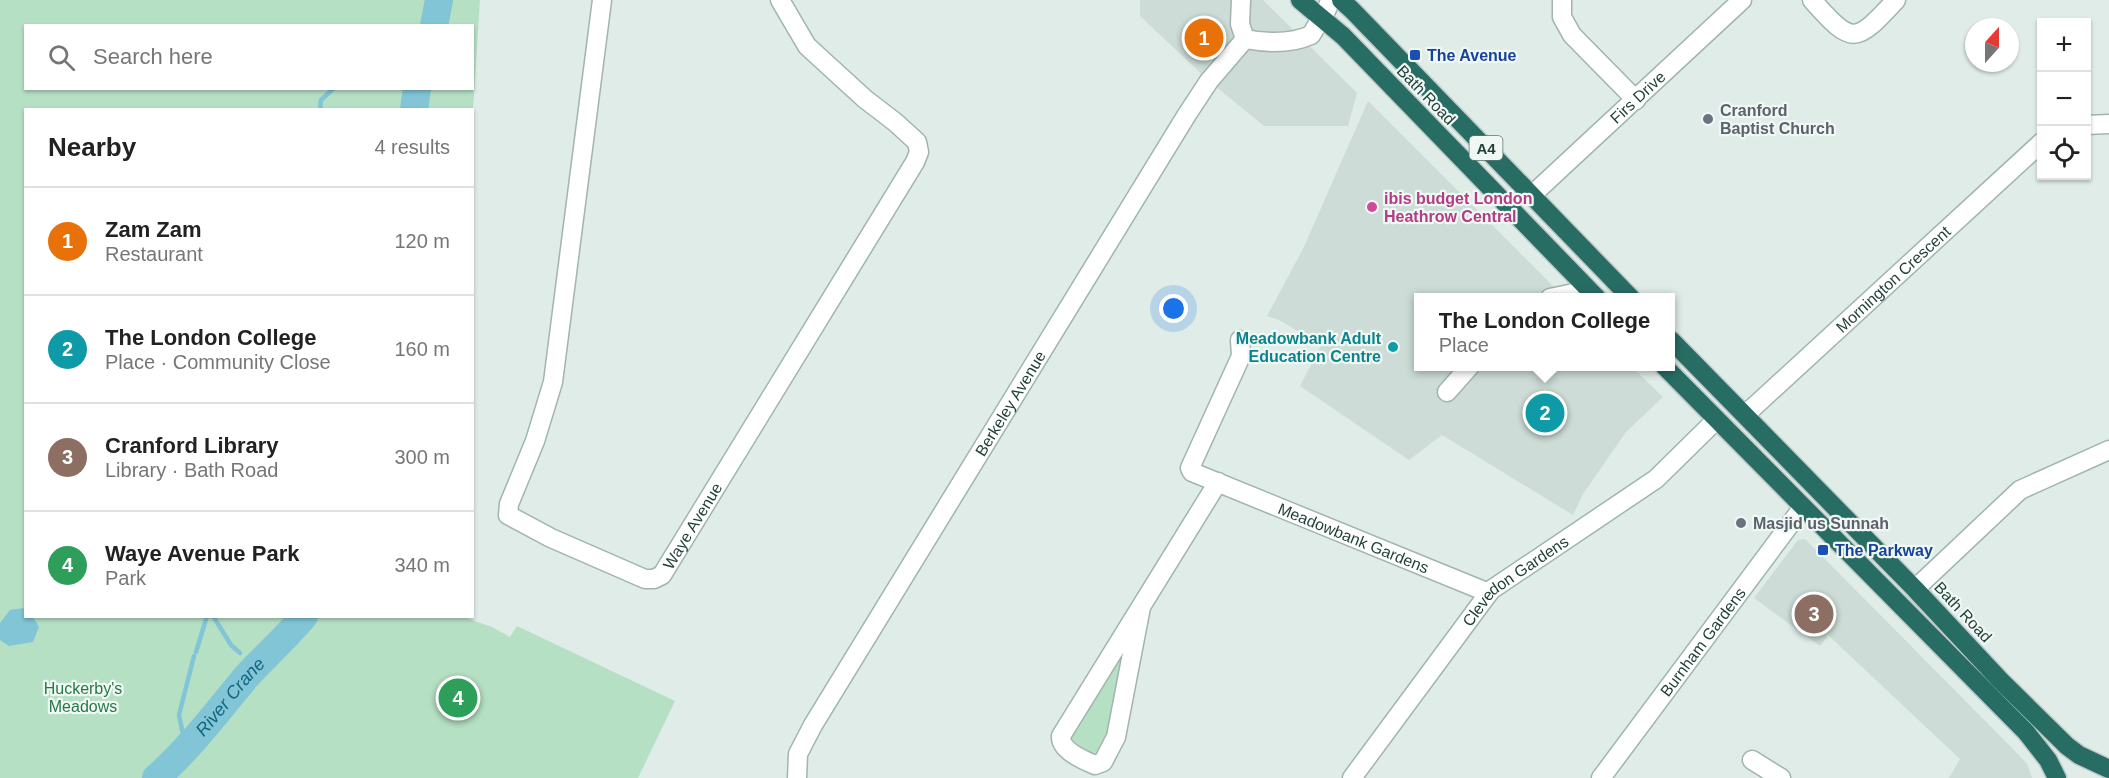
<!DOCTYPE html>
<html lang="en">
<head>
<meta charset="utf-8">
<style>
  body { margin:0; font-family:Arial,sans-serif; background:#f2f2f2; color:#222 }
  .controls { position:absolute; right:18px; top:18px; display:grid; overflow:hidden; border-radius:0px; box-shadow:0 2px 4px #0004 }
  .controls button { width:54px; height:54px; display:grid; place-items:center; padding:0; border:0; border-bottom:2px solid #e0e0e0; background:#fff; color:#222; font:30px sans-serif }
  .compass { position:absolute; left:1965px; top:18px; width:54px; height:54px; border-radius:50%; background:#fff; box-shadow:0 2px 4px #0004; rotate:21deg }
  .you { position:absolute; left:1174px; top:309px; width:21px; height:21px; margin:-15px; border:4px solid #fff; border-radius:50%; background:#1a73e8; box-shadow:0 0 0 9px #1a73e833 }
  .badge { display:grid; place-items:center; width:39px; height:39px; border-radius:50%; background:#854d34; color:#fff; font-size:20px; font-weight:700 }
  .pin { position:absolute; translate:-50% -50%; border:3px solid #fff; box-shadow:0 2px 6px #0006 }
  .popup { position:absolute; left:1414px; top:293px; width:261px; height:78px; box-sizing:border-box; display:grid; place-content:center; border-radius:0px; background:#fff; filter:drop-shadow(0 2px 4px #0005); font-size:20px; white-space:nowrap; color:#767676 }
  .popup b { font-size:22px; color:#222 }
  .popup::after { content:''; position:absolute; left:50%; top:100%; margin-left:-12px; border:12px solid transparent; border-top-color:#fff }
  .list { margin:0; padding:0; list-style:none }
  h2 { display:flex; justify-content:space-between; align-items:center; height:78px; margin:0; padding:0 24px; font-size:26px }
  h2 small { font-size:20px; font-weight:400; color:#767676 }
  .list li { display:grid; grid-template-columns:39px 1fr auto; gap:18px; align-items:center; box-sizing:border-box; height:108px; padding:0 24px; border-top:2px solid #e0e0e0 }
  .list b { display:block; font-size:22px; white-space:nowrap }
  .list p { margin:0; font-size:20px; white-space:nowrap; color:#767676 }
  .list em { font-size:20px; font-style:normal; color:#767676 }
  .icon { flex:none; width:33px; height:33px; fill:none; stroke:currentColor; stroke-width:2; stroke-linecap:round; stroke-linejoin:round }
  .map { position:relative; flex:none; width:2109px; height:778px; overflow:hidden }
  .search { position:absolute; background:#fff; box-shadow:0 2px 4px #0004; left:24px; top:24px; width:450px; height:66px; display:flex; align-items:center; gap:15px; box-sizing:border-box; padding:0 21px; border-radius:0px; color:#767676; font-size:22px }
  .panel { position:absolute; background:#fff; box-shadow:0 2px 4px #0004; left:24px; top:108px; width:450px; height:510px; border-radius:0px }
  .map>svg:first-child { display:block }
</style>
</head>
<body>
<div class="map">
<svg width="2109" height="778" viewBox="0 0 2109 778">
  <rect width="100%" height="100%" fill="#dfece7"/>
  <g fill="#cddcd6">
    <path d="M1140 0H1263L1357 93 1348 126H1264L1209 81 1140 16Z"/>
    <path d="M1368 101 1564 297 1419 298V366L1632 367 1663 397 1626 432 1583 494 1573 515 1442 435 1409 460 1300 386 1321 345 1279 320 1267 316 1303 249Z"/>
    <path d="M1805 539 2014 750 2027 764 2032 778H1949L1960 759 1828 635 1820 646 1754 598 1798 540Z"/>
  </g>
  <g fill="#b5e0c3" fill-rule="evenodd">
    <path d="M0 0H480L473 110H26V616H460L492 627 510 637 517 626 675 701 638 778H0ZM26 26H472V88H26Z"/>
    <path d="M1120 654 1125 656 1110 735 1096 757 1070 744 1067 737Z"/>
  </g>
  <path fill="#81c5d7" d="M24 608 25 609 26 616 33 617 39 627 33 642 9 646 0 640V623L10 610Z"/>
  <g fill="none" stroke-linecap="round" stroke-linejoin="round">
    <g stroke="#81c5d7" stroke-width="4.5">
      <path d="M320 110 321 100 334 88"/>
      <path d="M213 616 231 645 240 653"/>
      <path d="M196 652 207 616"/>
      <path d="M248 659 257 666"/>
      <path d="M186 749 179 715 194 656"/>
    </g>
    <g stroke="#81c5d7" stroke-width="28">
      <path d="M434 26 439 0"/>
      <path d="M414 110 417 88"/>
      <path id="s1" d="M156 778C190 748 217 712 246 677 265 656 286 638 304 616"/>
    </g>
    <defs>
      <g id="minor">
        <path id="s2" d="M602 0 553 382 535 441 509 504 508 515 551 538 645 579H654L662 575 915 162 919 152 917 142 895 122 865 99 807 46 780 0"/>
        <path d="M1241 0 1240 24 1245 39"/>
        <path d="M1562 0V17L1572 35 1636 100"/>
        <path d="M1812 0C1853 46 1855 44 1896 0"/>
        <path d="M1245 39C1266 43 1291 44 1311 35L1327 9 1330 0"/>
        <path d="M2086 125 2109 124"/>
        <path id="s3" d="M1532 195 1742 0"/>
        <path d="M1550 298 1574 293 1595 298"/>
        <path id="s4" d="M1240 340 1241 356 1190 468 1192 472 1489 593"/>
        <path d="M1447 392 1470 366"/>
        <path id="s5" d="M1745 415 2042 142"/>
        <path d="M1915 589 2020 490 2109 450"/>
        <path d="M1141 607 1116 737 1103 762 1095 765C1083 760 1060 750 1061 736L1218 482"/>
        <path d="M1752 760 1781 778"/>
        <path id="s6" d="M797 778 798 754 813 725 1186 116 1209 81 1245 39"/>
        <path id="s7" d="M1352 778 1491 590 1656 479 1716 420"/>
        <path id="s8" d="M1601 778 1803 507"/>
      </g>
      <g id="highway">
        <path d="M1300 0 1343 36 1597 298"/>
        <path d="M1341 0 1352 10 1631 298"/>
        <path d="M1671 340 1915 589 2000 680 2067 746 2079 755 2109 769"/>
        <path d="M1664 366 2026 732 2048 760 2057 778"/>
      </g>
    </defs>
    <use href="#minor" stroke="#a1b4af" stroke-width="21"/>
    <use href="#highway" stroke="#c0c9c7" stroke-width="21"/>
    <use href="#minor" stroke="#fff" stroke-width="18"/>
    <use href="#highway" stroke="#276d63" stroke-width="18"/>
  </g>
  <g fill="#1a4fb4" stroke="#f0f8f4" stroke-width="2">
    <rect x="1409" y="49" width="12" height="12" rx="3"/>
    <rect x="1817" y="544" width="12" height="12" rx="3"/>
  </g>
  <g fill="#6b7280" stroke="#f0f8f4" stroke-width="2">
    <circle cx="1708" cy="119" r="6"/>
    <circle cx="1741" cy="523" r="6"/>
  </g>
  <circle fill="#d1479c" stroke="#f0f8f4" stroke-width="2" cx="1372" cy="207" r="6"/>
  <circle fill="#0f9aa8" stroke="#f0f8f4" stroke-width="2" cx="1393" cy="347" r="6"/>
  <g text-anchor="middle" dominant-baseline="central" stroke-width="4.5" stroke-linejoin="round" paint-order="stroke">
    <rect fill="#f0f8f4" stroke="#5d7670" stroke-width="1.5" x="1469.5" y="136" width="33" height="24" rx="4.5"/>
    <g font-size="15" font-weight="bold" fill="#1e3e37">
      <text x="1486" y="148">A4</text>
    </g>
    <g font-size="16" font-weight="bold" fill="#164399" stroke="#f0f8f4" text-anchor="start">
      <text x="1427" y="55">The Avenue</text>
      <text x="1835" y="550">The Parkway</text>
    </g>
    <g font-size="16" fill="#1e3e37" stroke="#f0f8f4">
      <text transform="translate(1426 95) rotate(46)">Bath Road</text>
      <text stroke="none"><textPath href="#s3" startOffset="144">Firs Drive</textPath></text>
      <text stroke="none"><textPath href="#s5" startOffset="201">Mornington Crescent</textPath></text>
      <text stroke="none"><textPath href="#s6" startOffset="434">Berkeley Avenue</textPath></text>
      <text stroke="none"><textPath href="#s2" startOffset="753">Waye Avenue</textPath></text>
      <text stroke="none"><textPath href="#s4" startOffset="318">Meadowbank Gardens</textPath></text>
      <text stroke="none"><textPath href="#s7" startOffset="258">Clevedon Gardens</textPath></text>
      <text transform="translate(1963 612) rotate(47)">Bath Road</text>
      <text stroke="none"><textPath href="#s8" startOffset="170">Burnham Gardens</textPath></text>
    </g>
    <g font-size="16" font-weight="bold" fill="#5b616d" stroke="#f0f8f4" text-anchor="start">
      <text x="1720" y="110">Cranford<tspan x="1720" dy="18">Baptist Church</tspan></text>
      <text x="1753" y="523">Masjid us Sunnah</text>
    </g>
    <g font-size="16" font-weight="bold" fill="#b23c85" stroke="#f0f8f4" text-anchor="start">
      <text x="1384" y="198">ibis budget London<tspan x="1384" dy="18">Heathrow Central</tspan></text>
    </g>
    <g font-size="16" font-weight="bold" fill="#0d838f" stroke="#f0f8f4" text-anchor="end">
      <text x="1381" y="338">Meadowbank Adult<tspan x="1381" dy="18">Education Centre</tspan></text>
    </g>
    <g font-size="16" fill="#24784a" stroke="#f0f8f4">
      <text x="83" y="688">Huckerby's<tspan x="83" dy="18">Meadows</tspan></text>
    </g>
    <g font-size="18" font-style="italic" fill="#13667f" stroke="#f0f8f4">
      <text stroke="none"><textPath href="#s1" startOffset="110">River Crane</textPath></text>
    </g>
  </g>
</svg>
<div class="controls">
<button>+</button>
<button>−</button>
<button><svg class="icon" aria-label="locate" viewBox="0 0 24 24"><circle cx="12" cy="12" r="6"/><path d="M12 2v4M12 18v4M2 12h4M18 12h4"/></svg></button>
</div>
<svg class="compass" viewBox="-18 -18 36 36"><path d="M0-13l5 13h-10z" fill="#e53935"/><path d="M0 13l5-13h-10z" fill="#767676"/></svg>
<div class="you"></div>
<div class="pin badge" style="left:1204px;top:38px;background:#e8710a">1</div>
<div class="pin badge" style="left:1545px;top:413px;background:#0f9aa8">2</div>
<div class="popup"><b>The London College</b>Place</div>
<div class="pin badge" style="left:1814px;top:614px;background:#8d6e63">3</div>
<div class="pin badge" style="left:458px;top:698px;background:#2e9e5b">4</div>
<div class="search"><svg class="icon" aria-label="search" viewBox="0 0 24 24"><circle cx="10" cy="10" r="6"/><path d="M15 15l6 6"/></svg>Search here</div>
<section class="panel">
<h2>Nearby<small>4 results</small></h2>
<ul class="list">
<li><span class="badge" style="background:#e8710a">1</span><div><b>Zam Zam</b><p>Restaurant</p></div><em>120 m</em></li>
<li><span class="badge" style="background:#0f9aa8">2</span><div><b>The London College</b><p>Place · Community Close</p></div><em>160 m</em></li>
<li><span class="badge" style="background:#8d6e63">3</span><div><b>Cranford Library</b><p>Library · Bath Road</p></div><em>300 m</em></li>
<li><span class="badge" style="background:#2e9e5b">4</span><div><b>Waye Avenue Park</b><p>Park</p></div><em>340 m</em></li>
</ul>
</section>
</div>
</body>
</html>
